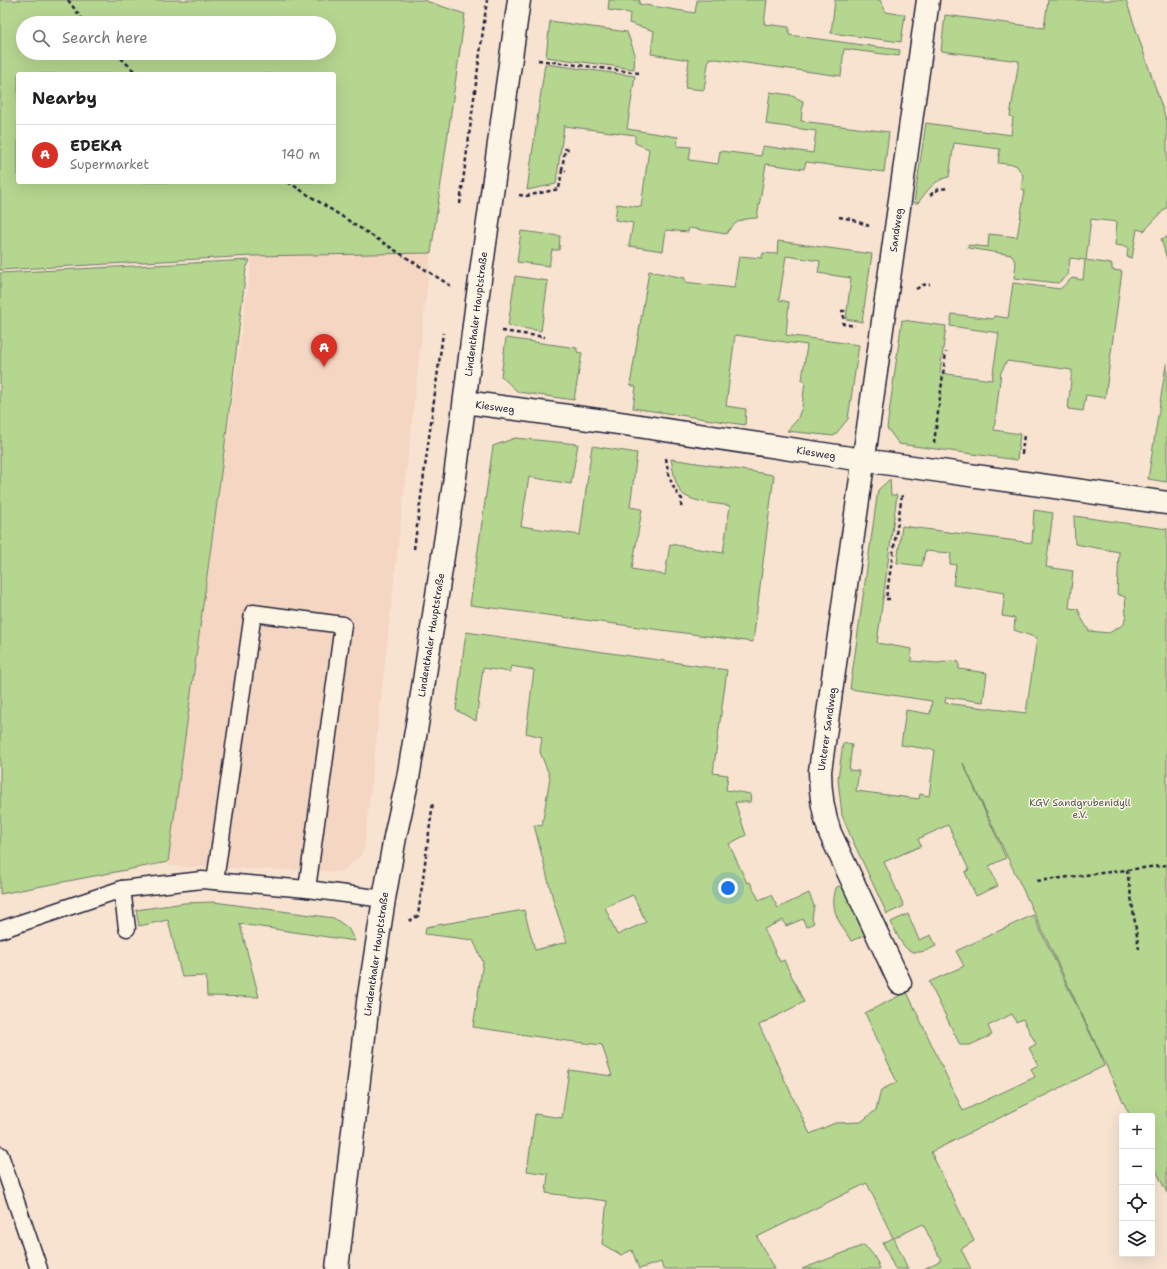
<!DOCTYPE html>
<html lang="en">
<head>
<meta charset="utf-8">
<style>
  body { margin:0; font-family:"Shantell Sans",sans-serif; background:#f2f2f2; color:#222 }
  .controls { position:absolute; right:12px; bottom:12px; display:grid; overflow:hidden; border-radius:4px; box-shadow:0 4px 16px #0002 }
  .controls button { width:36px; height:36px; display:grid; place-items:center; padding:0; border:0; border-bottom:1px solid #e0e0e0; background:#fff; color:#222; font:20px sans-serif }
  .you { position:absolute; left:728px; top:888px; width:14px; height:14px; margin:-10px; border:3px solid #fff; border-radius:50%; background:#1a73e8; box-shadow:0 0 0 6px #1a73e833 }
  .badge { display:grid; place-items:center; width:26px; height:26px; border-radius:50%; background:#d93025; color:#fff; font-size:13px; font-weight:700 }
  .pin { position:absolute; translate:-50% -33px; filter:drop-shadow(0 1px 2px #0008) }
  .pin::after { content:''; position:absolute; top:21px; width:14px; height:12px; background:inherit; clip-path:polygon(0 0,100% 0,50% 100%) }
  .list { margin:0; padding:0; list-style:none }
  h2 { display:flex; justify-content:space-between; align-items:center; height:52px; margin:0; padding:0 16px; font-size:17px }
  h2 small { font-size:13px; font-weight:400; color:#767676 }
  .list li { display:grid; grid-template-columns:26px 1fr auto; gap:12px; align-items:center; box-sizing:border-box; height:60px; padding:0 16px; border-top:1px solid #e0e0e0 }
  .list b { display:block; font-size:15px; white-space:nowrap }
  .list p { margin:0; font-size:13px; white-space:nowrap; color:#767676 }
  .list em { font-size:13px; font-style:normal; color:#767676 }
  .icon { flex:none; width:22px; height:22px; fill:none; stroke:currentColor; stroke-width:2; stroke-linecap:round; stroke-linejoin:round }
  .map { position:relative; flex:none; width:1167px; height:1269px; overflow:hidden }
  .search { position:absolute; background:#fff; box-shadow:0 4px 16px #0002; left:16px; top:16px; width:320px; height:44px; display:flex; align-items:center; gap:10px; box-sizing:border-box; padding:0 14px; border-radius:22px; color:#767676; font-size:15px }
  .panel { position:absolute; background:#fff; box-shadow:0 4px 16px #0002; left:16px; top:72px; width:320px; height:112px; border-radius:4px }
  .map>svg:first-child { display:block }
</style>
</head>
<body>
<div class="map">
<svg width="1167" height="1269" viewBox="0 0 1167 1269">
  <rect width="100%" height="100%" fill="#f8e3d1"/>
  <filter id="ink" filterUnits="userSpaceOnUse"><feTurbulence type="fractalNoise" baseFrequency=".025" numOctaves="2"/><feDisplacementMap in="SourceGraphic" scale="8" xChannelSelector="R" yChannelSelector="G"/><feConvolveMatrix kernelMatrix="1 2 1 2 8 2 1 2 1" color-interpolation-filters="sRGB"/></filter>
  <g filter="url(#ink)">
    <path fill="#f5d6c3" d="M431 253 364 849 360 857 341 872 168 866 252 256Z"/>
    <g fill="#b5d68f" stroke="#6c7c65" fill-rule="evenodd">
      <path d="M0 0H423L465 14 431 253 252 256 0 270ZM23 23H329V53H23ZM18 74H334V182H18Z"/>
      <path d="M609 0H640L639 4 695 13 697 0H767L764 24 789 27V35L900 50 899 56 844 49 841 76 709 58 704 90 685 88 689 60 651 54 654 31 629 23 630 13 608 10Z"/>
      <path d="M835 0H880L886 12 905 15 901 42 831 33Z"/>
      <path d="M1048 0H1126L1167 122V207L1144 231 1137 229 1132 258 1127 257 1128 247 1115 245 1117 222 1091 219 1086 260 1112 264V270L1122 271 1105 398 1086 395 1083 411 1068 409 1072 370 1007 361 1001 372 994 430 1020 434 1017 460 899 444 887 428 902 320 946 326 940 373 992 380 999 333 950 326 952 314 993 319 994 316 1008 318 1013 283 1060 289 1072 278 1083 280 1085 260 1070 258 1068 275 1058 283 1014 278 1016 264 1012 255 968 248V245L988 247 989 234 1017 237 1025 190 1021 189 1023 175 1016 165 998 163 1000 149 954 143 949 177C935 179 926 192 918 203H914L926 123 1011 135 1013 117 1010 116 1019 61 941 51 945 15 1044 28Z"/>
      <path d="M550 21 627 32 635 54 634 69 546 57Z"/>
      <path d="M545 64 635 76 627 129 678 137 677 146 691 147 689 160 718 164 720 151 761 156 763 146 813 153 816 131 766 124 770 92 790 95 803 101 801 121 889 132 884 172 806 162 804 169 766 164 757 218C741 219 736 220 726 234L689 228 688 232 666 230 663 251 629 246 633 223 615 220 617 204 641 207 649 149 635 143V135L564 126 556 184 527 190Z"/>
      <path d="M521 231 560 236 559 250H552L549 266 517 262Z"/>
      <path d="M1167 237V259L1161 239Z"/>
      <path d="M778 241 872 254 862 322 846 319 851 278 818 273 820 261 786 256 779 300 789 302 786 335 859 345 848 419 834 436 787 431 797 420 802 407 805 381 802 380 807 345 735 335 726 406 746 409 745 425 633 408 636 387 630 385 649 271 685 278V282L734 288 739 256 762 258 763 253 777 254Z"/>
      <path d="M250 260 246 269 225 444 168 862 0 894V273Z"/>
      <path d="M515 276 548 281 541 331 508 326Z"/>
      <path d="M506 338 577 348V352L582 353 574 400 518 392 501 376Z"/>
      <path d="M1167 363V482L1148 479 1166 365Z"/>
      <path d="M515 438 578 444 571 484 529 477 521 526 580 535 592 446 637 453 630 507 642 509 632 569 665 575 670 544 723 553 730 506C717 503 685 503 679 489 674 480 673 469 671 459L774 475 753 642 470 605 493 446Z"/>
      <path d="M890 479 891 495H897L877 643 912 649 911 661 938 663 951 661 959 662V669L987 673 983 702 946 697 945 703 1026 713 1037 638 1014 630 1015 618 1002 616 1005 593 953 585 956 565 950 564 951 553 925 551 922 566 897 563 902 526 1032 543 1034 510 1053 513 1046 567 1073 571 1069 608 1078 609 1082 619 1089 631 1109 633 1124 624 1126 615 1125 597 1117 594 1119 552 1075 544 1074 516 1167 529V1193L1152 1162V1116H1130L963 763 1006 858 989 866 998 886 976 896 965 872 969 870 948 825 918 839 921 846 884 862 904 906 887 914 851 837 842 815 838 779 843 743 852 745 849 770 859 771 856 791 919 799 920 794 929 796 935 750 901 745 906 710 930 714 932 701 850 689 878 490Z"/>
      <path d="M466 632 727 670 713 773 728 775 726 790 751 794 750 802H735L746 835 729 844 747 883 750 882 759 900 771 895 778 908 809 893 814 906 812 918 814 923 806 927 803 919 786 926 783 920 764 929 780 962 784 960 804 1002 759 1025 810 1134 835 1123 861 1122 876 1110 881 1090 897 1082 865 1013 907 992 963 1111 1035 1077 1031 1069 1038 1065 1029 1048 1036 1044 1023 1019 1016 1022 1012 1014 988 1026 992 1035 970 1045H960L929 982 964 966 956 951 1033 915 1100 1054 1104 1066 931 1152 974 1241 961 1249 971 1269H924L941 1260 923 1224 894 1238 908 1269H895L883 1243 893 1238 867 1183 757 1237 774 1269H663L661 1262 639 1269 632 1250 621 1255 602 1244 607 1201 546 1193 548 1174 527 1171 535 1114 562 1118 569 1070 612 1076 602 1045 567 1041 473 1027 483 962 473 940 425 934 426 927 524 910 535 950 567 942 554 903 534 825 542 826 550 777 540 752 542 737 526 733 534 670 511 666 510 672 483 668 476 721 456 710ZM633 895 646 922 617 935 605 907Z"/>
      <path d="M838 886 843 888 865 935 851 941C840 922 829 912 836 888Z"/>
      <path d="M214 902 334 918 348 928 355 941 240 924 259 997 207 996 206 976 182 977 168 920 139 926 136 910 184 903Z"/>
      <path d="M908 914 919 940 931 935 936 946C907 962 902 945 891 922Z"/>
      <path d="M864 1245C872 1252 876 1258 880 1269H802Z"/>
    </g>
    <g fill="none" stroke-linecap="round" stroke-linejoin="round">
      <defs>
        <g id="lane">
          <path d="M215 881 253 613 343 625 307 889"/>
          <path d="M122 889 127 928"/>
          <path d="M0 930 122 889 202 880 307 889 384 899"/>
          <path d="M0 1155 39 1269"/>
        </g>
        <g id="street">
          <path d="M465 402 619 423 863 460 1167 503"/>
          <path d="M900 983 830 833C823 813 820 793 820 771L928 0"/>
        </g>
        <path id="secondary" d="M337 1269 368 1002 384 899 395 837 408 778 420 707 455 477 477 301 519 0"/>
      </defs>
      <use href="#lane" stroke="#22223b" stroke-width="19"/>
      <use href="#street" stroke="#22223b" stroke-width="25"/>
      <use href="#secondary" stroke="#22223b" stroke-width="25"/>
      <g stroke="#22223b" stroke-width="2.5" stroke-dasharray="4 3" stroke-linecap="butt">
        <path d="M68 0 85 23"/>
        <path d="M116 53 137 74"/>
        <path d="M538 60 639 73"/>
        <path d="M562 170 565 149H569"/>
        <path d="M288 182 451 286"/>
        <path d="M519 195 526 196 559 189 562 170 566 171"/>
        <path d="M930 195 939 189 948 188"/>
        <path d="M460 204 487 0"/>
        <path d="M839 217 851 219 869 226"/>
        <path d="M916 289 923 285 930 284"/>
        <path d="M841 311H844L843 324 855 326"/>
        <path d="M502 331 545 337"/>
        <path d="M934 443 946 352"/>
        <path d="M1022 454 1024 434"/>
        <path d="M666 458C668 473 671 488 682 499L681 508"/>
        <path d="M414 549 443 333"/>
        <path d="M890 599H886L902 495 904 496"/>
        <path d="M1127 870 1139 949"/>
        <path d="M1037 881 1167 865"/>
        <path d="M409 921 418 916 433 802"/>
      </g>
      <use href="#lane" stroke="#fcf5e5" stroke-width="16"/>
      <use href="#street" stroke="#fcf5e5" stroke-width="22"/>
      <use href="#secondary" stroke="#fcf5e5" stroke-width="22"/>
    </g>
  </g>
  <g text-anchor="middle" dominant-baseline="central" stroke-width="3" stroke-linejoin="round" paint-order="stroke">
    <g font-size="10" fill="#22223b" stroke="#fcf5e5">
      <text transform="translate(896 230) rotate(-82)">Sandweg</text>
      <text transform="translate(476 314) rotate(-83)">Lindenthaler Hauptstraße</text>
      <text transform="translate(495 407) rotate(8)">Kiesweg</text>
      <text transform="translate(816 453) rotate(9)">Kiesweg</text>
      <text transform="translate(431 635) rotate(-81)">Lindenthaler Hauptstraße</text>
      <text transform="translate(827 729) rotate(-82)">Unterer Sandweg</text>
      <text transform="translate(376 954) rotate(-82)">Lindenthaler Hauptstraße</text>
    </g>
    <g font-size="10" fill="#4e5854" stroke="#fcf5e5">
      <text x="1080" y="802">KGV Sandgrubenidyll<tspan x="1080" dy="12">e.V.</tspan></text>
    </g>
  </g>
</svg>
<div class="controls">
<button>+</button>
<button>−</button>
<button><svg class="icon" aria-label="locate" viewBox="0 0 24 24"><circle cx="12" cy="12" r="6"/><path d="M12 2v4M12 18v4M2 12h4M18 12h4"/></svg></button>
<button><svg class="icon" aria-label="layers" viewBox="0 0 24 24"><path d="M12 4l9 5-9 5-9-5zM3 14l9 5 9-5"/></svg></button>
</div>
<div class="you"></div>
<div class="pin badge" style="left:324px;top:367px">A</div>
<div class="search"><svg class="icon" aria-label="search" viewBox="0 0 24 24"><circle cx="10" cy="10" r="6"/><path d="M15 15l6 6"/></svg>Search here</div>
<section class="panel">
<h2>Nearby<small></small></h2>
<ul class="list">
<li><span class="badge">A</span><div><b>EDEKA</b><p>Supermarket</p></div><em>140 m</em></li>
</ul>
</section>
</div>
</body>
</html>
